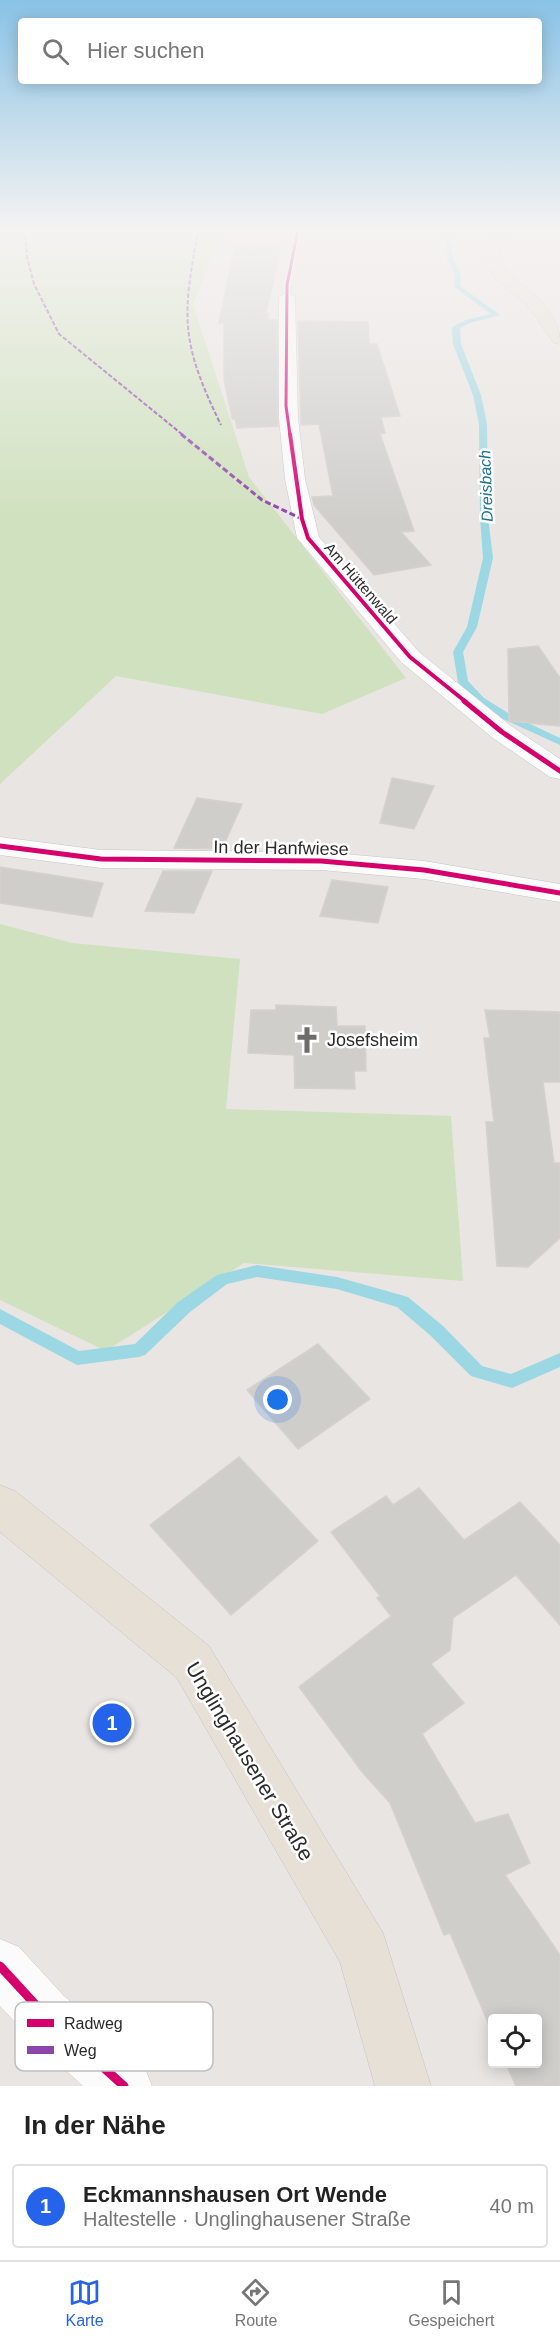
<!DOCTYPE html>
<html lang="de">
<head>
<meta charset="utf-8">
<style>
  body { margin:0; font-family:Arial,sans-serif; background:#f2f2f2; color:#222 }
  .controls { position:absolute; right:18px; bottom:18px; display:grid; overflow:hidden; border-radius:6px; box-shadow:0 3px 15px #0003 }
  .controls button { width:54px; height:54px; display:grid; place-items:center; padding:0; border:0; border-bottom:2px solid #e0e0e0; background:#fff; color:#222; font:30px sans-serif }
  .you { position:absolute; left:278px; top:1400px; width:21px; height:21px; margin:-15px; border:4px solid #fff; border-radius:50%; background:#1a73e8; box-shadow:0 0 0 9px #1a73e833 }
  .badge { display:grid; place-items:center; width:39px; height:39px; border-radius:50%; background:#2563eb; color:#fff; font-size:20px; font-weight:700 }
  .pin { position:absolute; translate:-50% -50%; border:3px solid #fff; box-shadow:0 2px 6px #0006 }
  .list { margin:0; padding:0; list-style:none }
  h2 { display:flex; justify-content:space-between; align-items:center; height:78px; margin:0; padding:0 24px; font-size:26px }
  h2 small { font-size:20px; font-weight:400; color:#767676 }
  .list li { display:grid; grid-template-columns:39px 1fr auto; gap:18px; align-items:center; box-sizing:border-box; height:84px; margin:0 12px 12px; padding:0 12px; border:2px solid #e0e0e0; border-radius:6px }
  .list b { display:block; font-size:22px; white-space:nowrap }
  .list p { margin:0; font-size:20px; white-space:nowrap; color:#767676 }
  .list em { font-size:20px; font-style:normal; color:#767676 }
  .icon { flex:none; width:33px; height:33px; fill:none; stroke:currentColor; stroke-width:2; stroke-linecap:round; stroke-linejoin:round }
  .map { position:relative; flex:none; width:560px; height:2086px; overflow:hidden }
  .search { position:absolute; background:#fff; box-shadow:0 3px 15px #0003; left:18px; right:18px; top:18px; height:66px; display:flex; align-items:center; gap:15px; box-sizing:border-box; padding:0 21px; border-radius:6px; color:#767676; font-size:22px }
  .sheet { height:174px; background:#fff }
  nav { display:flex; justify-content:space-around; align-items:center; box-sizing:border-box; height:84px; border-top:2px solid #e0e0e0; background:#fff; font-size:16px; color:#767676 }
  nav a { display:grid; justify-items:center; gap:3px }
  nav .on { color:#2563eb }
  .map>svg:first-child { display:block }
</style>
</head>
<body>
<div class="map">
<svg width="560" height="2086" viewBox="0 0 560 2086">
  <rect width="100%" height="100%" fill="#e9e5e2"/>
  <g fill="#cfe1be">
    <path d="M0 229H223L193 304 249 477 406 678 322 714 116 676 0 784Z"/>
    <path d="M0 924 72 943 240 959 226 1109 451 1116 463 1281 244 1263 106 1351 0 1300Z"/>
  </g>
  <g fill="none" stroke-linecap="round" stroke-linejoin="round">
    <g fill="#9cd7e4" fill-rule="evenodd">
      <path d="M450 229H457L450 236 453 258 461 275 460 286 500 315 470 323 460 328 461 344 481 395 487 424 488 517 493 558 477 627 463 652 468 681 484 698 511 715 560 738V745L503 719 476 702 458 682 453 652 467 627 483 558 480 517 479 424 473 395 453 344 452 327 466 320 491 314 454 287 455 275 447 258 444 236Z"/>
      <path d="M257 1265 337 1277 408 1297 443 1326 482 1366 511 1374 560 1353V1367L512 1388 471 1376 431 1336 397 1307 337 1289 257 1277 227 1284 190 1312 145 1355 139 1357 77 1365 0 1324V1309L79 1351 135 1344 178 1302 217 1275Z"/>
    </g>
  </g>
  <g fill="#d0cecb" stroke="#d4d1ce" stroke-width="1.5">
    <path d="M235 245 281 246 266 313H269L268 320H277L278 426 237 428 235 419H232L224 379V323H219Z"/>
    <path d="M298 321 368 322 369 344H377L400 416 381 417 385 433 380 434 414 531 401 532 431 565 374 575 314 505 312 497 333 496 319 424 301 425Z"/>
    <path d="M538 646 560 678V726L509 721 508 649Z"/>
    <path d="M392 778 434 786 414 829 380 823Z"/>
    <path d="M197 798 242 804 222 849 174 848Z"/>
    <path d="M0 867 103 883 92 917 0 903Z"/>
    <path d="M163 871H212L194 913 145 911Z"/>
    <path d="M332 880 388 887 378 923 320 916Z"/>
    <path d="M276 1005 336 1007 337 1026H365L366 1071H354L355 1089 295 1088 294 1055 248 1053 251 1010H276Z"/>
    <path d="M485 1010 560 1012V1082H543L554 1163H560V1238L528 1267 497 1266 486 1122H494L484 1038H490Z"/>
    <path d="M318 1344 370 1399 298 1449 247 1390Z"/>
    <path d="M239 1457 318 1541 231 1615 150 1525Z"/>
    <path d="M419 1488 464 1540 520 1502 560 1545V1625L516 1575 453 1618 450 1650 431 1664 464 1703 422 1734 475 1823 508 1814 530 1863 505 1875 560 1955V2086H516L506 2064H537V2019H492V2032L450 1933 444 1935 390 1803 363 1773 299 1687 391 1616 377 1598 380 1596 331 1532 386 1496 393 1505Z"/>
  </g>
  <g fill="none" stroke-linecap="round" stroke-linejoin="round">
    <defs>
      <g id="minor">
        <path d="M287 292 295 297 298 418 305 479 319 537 419 652 511 726 560 759V779L550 777 493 738 401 662 297 538 285 479 279 418V297Z"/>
        <path d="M0 837 101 850 321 852 424 861 560 884V902L424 879 321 870 101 868 0 855Z"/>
        <path d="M0 1939 19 1947 64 1996 144 2066 152 2086H83L26 2034 0 2006Z"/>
      </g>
      <g id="major">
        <path d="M498 229H513L502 245 498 258C519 289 560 303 560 344L554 343 527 305 497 280 482 258 486 245Z"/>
        <path d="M0 1485 15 1491 209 1646 383 1933 431 2086H375L340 1962 177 1678 0 1532Z"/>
      </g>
    </defs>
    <use href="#minor" stroke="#c5c4c4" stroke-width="1"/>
    <use href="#major" stroke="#c5c3c2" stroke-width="1"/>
    <use href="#minor" fill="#fcfbfb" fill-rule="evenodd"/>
    <use href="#major" fill="#e6e0d6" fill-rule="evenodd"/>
    <g stroke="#8e44ad" stroke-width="2" stroke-dasharray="4.5 2" stroke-linecap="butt">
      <path d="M25 229 27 257 34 284 59 334 183 435"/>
      <path d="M199 229C181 317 181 343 221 425"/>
    </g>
    <path stroke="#8e44ad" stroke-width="3" stroke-dasharray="6 3" stroke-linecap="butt" d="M181 434 262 500 302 519"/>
    <defs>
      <path id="cycleway-far3" d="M290 435 286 406 287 285 298 229"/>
      <path id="cycleway-far2" d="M290 434 302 519 308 538 410 657 466 702"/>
      <g id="cycleway-far1">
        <path d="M464 701 502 732 560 771"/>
        <path d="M0 846 101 859 321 861 424 870 560 893"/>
      </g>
      <path id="cycleway" d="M0 1966 45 2015 124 2086"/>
    </defs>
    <use href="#cycleway-far3" stroke="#fff" stroke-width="5"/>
    <use href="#cycleway-far2" stroke="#fff" stroke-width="6"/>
    <use href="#cycleway-far1" stroke="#fff" stroke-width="8"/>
    <use href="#cycleway" stroke="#fff" stroke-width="13"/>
    <use href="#cycleway-far3" stroke="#d6006c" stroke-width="3"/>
    <use href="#cycleway-far2" stroke="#d6006c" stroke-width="4"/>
    <use href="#cycleway-far1" stroke="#d6006c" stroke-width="5"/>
    <use href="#cycleway" stroke="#d6006c" stroke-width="9"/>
  </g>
  <linearGradient id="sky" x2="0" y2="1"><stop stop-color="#89c2e6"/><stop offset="0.44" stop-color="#f5f3f2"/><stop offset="1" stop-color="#f5f3f2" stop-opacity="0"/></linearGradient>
  <rect width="560" height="522" fill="url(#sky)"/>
  <defs>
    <symbol id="church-bare" viewBox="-9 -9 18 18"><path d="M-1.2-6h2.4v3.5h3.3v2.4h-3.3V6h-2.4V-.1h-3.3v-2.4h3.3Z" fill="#6e6c6b" stroke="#fff" stroke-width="2.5" paint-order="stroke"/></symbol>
  </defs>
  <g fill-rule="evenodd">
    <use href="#church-bare" x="288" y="1021" width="38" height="38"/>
  </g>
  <g text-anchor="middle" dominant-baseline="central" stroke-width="5" stroke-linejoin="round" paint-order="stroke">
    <g font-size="15" fill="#2b2b2b" stroke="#fff">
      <text transform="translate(361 583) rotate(49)">Am Hüttenwald</text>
    </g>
    <g font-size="16" font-style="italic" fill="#197292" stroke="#fff">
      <text transform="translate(486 486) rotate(-92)">Dreisbach</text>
    </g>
    <g font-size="18" fill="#2b2b2b" stroke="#fff">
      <text transform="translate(281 848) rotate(1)">In der Hanfwiese</text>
    </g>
    <g font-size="18" fill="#2b2b2b" stroke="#fff" text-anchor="start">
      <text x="327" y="1040">Josefsheim</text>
    </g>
    <g font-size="21" fill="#2b2b2b" stroke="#fff">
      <text transform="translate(250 1761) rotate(59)">Unglinghausener Straße</text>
    </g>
  </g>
  <rect x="15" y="2002" width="198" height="69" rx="9" fill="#fff" stroke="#bfbfbf" stroke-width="1.5"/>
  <rect x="27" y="2019" width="27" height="8" fill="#d6006c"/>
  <rect x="27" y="2046" width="27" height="8" fill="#8e44ad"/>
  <g font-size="16" fill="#2b2b2b">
    <text x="64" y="2029">Radweg</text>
    <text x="64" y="2056">Weg</text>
  </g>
</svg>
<div class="controls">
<button><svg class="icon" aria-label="locate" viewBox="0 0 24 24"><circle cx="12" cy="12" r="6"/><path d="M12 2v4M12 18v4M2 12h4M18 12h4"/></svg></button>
</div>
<div class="you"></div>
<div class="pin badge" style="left:112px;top:1723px">1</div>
<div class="search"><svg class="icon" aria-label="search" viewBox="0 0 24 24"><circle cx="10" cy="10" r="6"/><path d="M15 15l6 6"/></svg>Hier suchen</div>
</div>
<section class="sheet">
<h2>In der Nähe<small></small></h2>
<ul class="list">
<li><span class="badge">1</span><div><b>Eckmannshausen Ort Wende</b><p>Haltestelle · Unglinghausener Straße</p></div><em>40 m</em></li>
</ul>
</section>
<nav>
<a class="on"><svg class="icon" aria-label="map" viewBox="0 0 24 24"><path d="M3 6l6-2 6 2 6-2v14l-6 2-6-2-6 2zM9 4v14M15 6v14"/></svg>Karte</a>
<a><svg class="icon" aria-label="directions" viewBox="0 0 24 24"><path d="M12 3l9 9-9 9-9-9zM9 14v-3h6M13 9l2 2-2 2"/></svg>Route</a>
<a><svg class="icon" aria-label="saved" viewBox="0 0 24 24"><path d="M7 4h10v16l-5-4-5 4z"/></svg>Gespeichert</a>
</nav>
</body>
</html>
